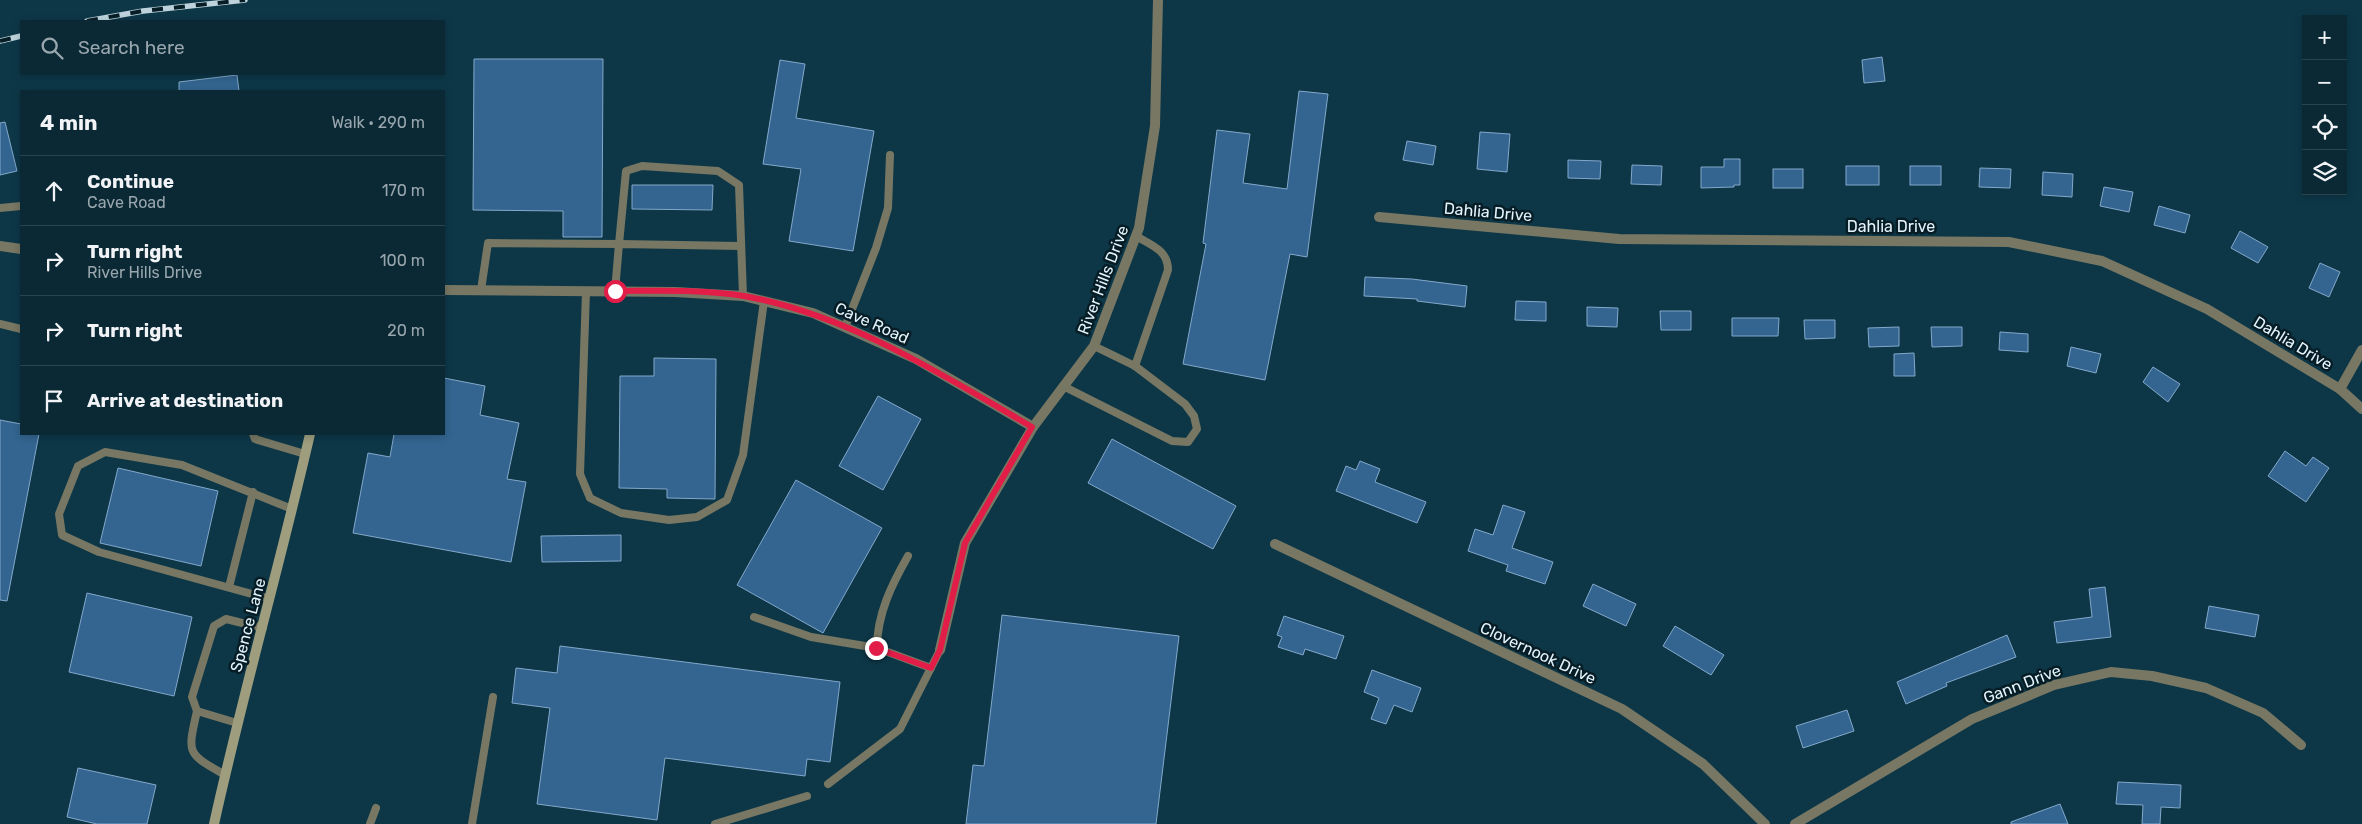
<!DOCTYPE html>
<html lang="en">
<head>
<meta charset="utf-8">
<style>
  body { margin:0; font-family:Rubik,sans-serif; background:#183541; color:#f1f3f6 }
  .controls { position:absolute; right:15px; top:15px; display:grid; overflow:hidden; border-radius:0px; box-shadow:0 2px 8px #0003 }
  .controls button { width:45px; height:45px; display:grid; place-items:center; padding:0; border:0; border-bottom:1px solid #2a4550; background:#0a2935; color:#f1f3f6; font:25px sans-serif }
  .stop { position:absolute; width:15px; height:15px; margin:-11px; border:4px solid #e11d48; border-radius:50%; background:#fff }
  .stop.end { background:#e11d48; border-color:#fff; box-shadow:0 1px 5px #0008 }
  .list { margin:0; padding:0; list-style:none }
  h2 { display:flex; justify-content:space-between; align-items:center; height:65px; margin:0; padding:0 20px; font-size:21px }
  h2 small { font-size:16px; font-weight:400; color:#99a6ad }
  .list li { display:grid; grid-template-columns:32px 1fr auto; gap:15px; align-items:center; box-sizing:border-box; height:70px; padding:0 20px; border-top:1px solid #2a4550 }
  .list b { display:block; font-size:19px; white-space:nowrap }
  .list p { margin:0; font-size:16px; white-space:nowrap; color:#99a6ad }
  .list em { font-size:16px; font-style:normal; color:#99a6ad }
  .icon { flex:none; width:28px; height:28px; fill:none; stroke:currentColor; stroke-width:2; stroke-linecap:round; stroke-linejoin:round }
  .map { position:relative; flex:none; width:2362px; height:824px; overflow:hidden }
  .search { position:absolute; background:#0a2935; box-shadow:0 2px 8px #0003; left:20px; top:20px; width:425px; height:55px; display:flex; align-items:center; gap:12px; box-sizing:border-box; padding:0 18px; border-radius:0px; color:#99a6ad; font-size:19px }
  .panel { position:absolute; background:#0a2935; box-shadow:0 2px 8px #0003; left:20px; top:90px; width:425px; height:345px; border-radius:0px }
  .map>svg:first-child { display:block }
</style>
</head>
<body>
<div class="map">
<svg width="2362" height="824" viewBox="0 0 2362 824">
  <rect width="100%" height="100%" fill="#0d3747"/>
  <g fill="#336590" stroke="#83a8cb">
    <path d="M1882 57 1885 81 1864 83 1862 60Z"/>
    <path d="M474 59H603L602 237H563V211L473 210Z"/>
    <path d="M780 60 805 64 796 118 874 131 853 251 789 241 801 169 763 164Z"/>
    <path d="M237 75 239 91H179V82Z"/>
    <path d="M1299 91 1328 94 1307 257 1290 254 1265 380 1183 364 1206 244 1203 243 1217 130 1250 134 1243 183 1287 189Z"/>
    <path d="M5 122 17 171 0 175V123Z"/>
    <path d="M1480 132 1510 134 1507 172 1477 169Z"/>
    <path d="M1407 141 1436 146 1433 165 1403 160Z"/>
    <path d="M1724 159H1740V185H1734V187L1701 188V167H1724Z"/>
    <path d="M1568 160 1601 161 1600 179 1568 178Z"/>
    <path d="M1632 165 1662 166 1661 185 1631 184Z"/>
    <rect x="1846" y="166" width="33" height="19"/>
    <rect x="1910" y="166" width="31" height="19"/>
    <path d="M1980 168 2011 169 2010 188 1979 187Z"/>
    <rect x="1773" y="169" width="30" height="19"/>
    <path d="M2043 172 2073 174 2072 197 2042 195Z"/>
    <path d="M632 185H713L712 210 632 209Z"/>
    <path d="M2104 187 2133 192 2129 212 2100 206Z"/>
    <path d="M2159 206 2190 215 2185 233 2154 225Z"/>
    <path d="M2240 231 2268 247 2258 263 2231 248Z"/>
    <path d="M2320 263 2340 272 2329 297 2309 288Z"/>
    <path d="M1365 277 1412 279 1467 286 1465 307 1417 301V299L1364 296Z"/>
    <path d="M1516 301 1546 302V321L1515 320Z"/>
    <path d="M1587 307 1618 308 1617 327 1587 326Z"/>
    <path d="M1660 311H1691V330H1661Z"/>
    <path d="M1732 318H1779L1778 336H1732Z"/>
    <path d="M1804 320H1835V338L1805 339Z"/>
    <path d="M1899 327V346L1869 347 1868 328Z"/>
    <path d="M1931 327H1962V346L1932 347Z"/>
    <path d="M2000 332 2028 334V352L1999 350Z"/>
    <path d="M2071 347 2101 354 2096 373 2067 366Z"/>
    <path d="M1914 353 1915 376H1894V354Z"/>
    <path d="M654 358 716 359 715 499 667 498V489L619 488 620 376H654Z"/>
    <path d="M2153 367 2180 384 2168 402 2143 382Z"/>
    <path d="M444 378 485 386 480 415 519 423 507 479 526 482 511 562 353 533 368 453 390 457 394 434H444Z"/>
    <path d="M878 396 921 419 883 490 839 466Z"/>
    <path d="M0 420 21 424V434H39L7 601 0 600Z"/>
    <path d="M1112 439 1236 506 1213 549 1088 483Z"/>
    <path d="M2285 451 2306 466 2313 457 2329 468 2306 502 2268 476Z"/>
    <path d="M1360 461 1380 469 1375 482 1426 502 1417 523 1336 491 1346 466 1356 470Z"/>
    <path d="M118 468 218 491 201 566 100 543Z"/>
    <path d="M796 480 882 528 823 633 737 585Z"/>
    <path d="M1503 505 1525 512 1512 548 1553 562 1545 584 1506 571 1508 565 1468 551 1475 529 1493 535Z"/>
    <path d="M621 535V561L542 562 541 536Z"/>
    <path d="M1593 584 1636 604 1626 626 1583 606Z"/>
    <path d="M2105 587 2111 637 2057 643 2054 622 2092 617 2089 589Z"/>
    <path d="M87 593 192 617 174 696 69 672Z"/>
    <path d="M2209 606 2259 615 2255 637 2205 628Z"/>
    <path d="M1002 615 1179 636 1156 824H966L973 765 984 766Z"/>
    <path d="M1284 616 1344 636 1336 659 1305 649 1303 655 1278 647 1282 637 1277 635Z"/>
    <path d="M1675 626 1724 655 1711 675 1663 646Z"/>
    <path d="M2007 635 2016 657 1946 683 1947 686 1906 704 1897 682Z"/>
    <path d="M560 646 840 682 830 762 807 759 805 776 665 758 657 820 537 804 550 708 512 703 516 668 557 673Z"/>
    <path d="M1372 670 1421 688 1412 712 1394 705 1386 724 1371 719 1379 698 1364 692Z"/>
    <path d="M1847 710 1854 731 1803 748 1796 726Z"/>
    <path d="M78 768 156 785 147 824H97L67 817Z"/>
    <path d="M2118 782 2181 785 2180 808 2161 807 2160 824H2142L2143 805 2116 804Z"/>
    <path d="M2060 804 2068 824H2011V822Z"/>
  </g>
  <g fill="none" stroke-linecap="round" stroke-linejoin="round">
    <g stroke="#777763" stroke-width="8">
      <path d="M0 208 21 206"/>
      <path d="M481 290 488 243 619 244 626 171 642 166 718 171 739 185 743 296"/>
      <path d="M586 291 580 474 590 498 621 513 669 520 697 517 727 500 743 455 764 301"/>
      <path d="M615 291 619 244 741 246"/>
      <path d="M0 324 21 329"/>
      <path d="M845 327 876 248 888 208 890 155"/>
      <path d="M1135 366 1168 270C1168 250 1151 245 1136 236"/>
      <path d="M1063 386 1172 441 1188 442 1197 429 1194 416 1185 404 1135 366 1094 346"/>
      <path d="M253 434 255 439 305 454"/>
      <path d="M908 556C892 584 877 614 877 648L931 668"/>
      <path d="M229 587 253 492"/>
      <path d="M270 599 99 552 62 535 59 514 78 466 105 452 182 465 292 509"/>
      <path d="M754 617 811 637 877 648"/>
      <path d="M197 711C187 755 187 753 225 775"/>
      <path d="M237 723 197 711 192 697 214 626 226 619 263 628"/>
      <path d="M828 784 900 729 940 650"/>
      <path d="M370 824 376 808"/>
      <path d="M472 824 493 697"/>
      <path d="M715 824 807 796"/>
    </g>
    <g stroke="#777763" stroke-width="10">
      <path d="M1379 217 1619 239 2009 242 2102 261 2207 309 2340 389 2362 409"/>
      <path d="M0 246 21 249"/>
      <path d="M444 290 675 292 743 296 813 313 916 359 1033 427"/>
      <path d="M2340 389 2362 350"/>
      <path d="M1275 544 1622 709 1703 764 1765 824"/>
      <path d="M940 650 965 543 1033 427 1094 346 1139 228 1155 126 1158 0"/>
      <path d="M1795 824 1972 719 2054 685 2111 672 2152 676 2206 688 2263 713 2301 745"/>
    </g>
    <path stroke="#9e9e7e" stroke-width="10" d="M214 824C243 693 280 564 310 434"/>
    <defs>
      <g id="rail">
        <path d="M87 21 143 11 245 0"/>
        <path d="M0 41 21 36"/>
      </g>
    </defs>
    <use href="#rail" stroke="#bdd2db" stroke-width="5.5"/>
    <use href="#rail" stroke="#071d26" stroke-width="4" stroke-dasharray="11" stroke-linecap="butt"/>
  </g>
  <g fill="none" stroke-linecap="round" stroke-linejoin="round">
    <path stroke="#e11d48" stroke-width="6" d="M615 291C657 291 702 289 744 296 849 315 941 374 1032 427L965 543 940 650 931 668 876 648"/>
  </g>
  <g text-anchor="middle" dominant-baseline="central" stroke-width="5" stroke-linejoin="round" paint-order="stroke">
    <g font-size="16" fill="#e4f4fc" stroke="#071d26">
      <text transform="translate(1488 212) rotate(5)">Dahlia Drive</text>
      <text x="1891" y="226">Dahlia Drive</text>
      <text transform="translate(1103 280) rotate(-69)">River Hills Drive</text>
      <text transform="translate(872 323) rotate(24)">Cave Road</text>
      <text transform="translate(2293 343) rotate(31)">Dahlia Drive</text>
      <text transform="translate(248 625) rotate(-75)">Spence Lane</text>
      <text transform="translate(1538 653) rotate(25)">Clovernook Drive</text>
      <text transform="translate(2022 684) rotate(-21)">Gann Drive</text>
    </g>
  </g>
</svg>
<div class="controls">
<button>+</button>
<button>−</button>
<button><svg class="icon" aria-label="locate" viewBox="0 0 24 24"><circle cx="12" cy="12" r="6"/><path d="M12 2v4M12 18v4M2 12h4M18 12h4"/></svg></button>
<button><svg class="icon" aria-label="layers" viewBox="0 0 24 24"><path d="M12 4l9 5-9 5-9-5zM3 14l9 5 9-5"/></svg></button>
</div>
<div class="stop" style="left:615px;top:291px"></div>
<div class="stop end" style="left:876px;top:648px"></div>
<div class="search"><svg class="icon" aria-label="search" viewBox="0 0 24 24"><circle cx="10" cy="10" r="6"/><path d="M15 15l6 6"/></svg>Search here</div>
<section class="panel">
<h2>4 min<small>Walk · 290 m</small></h2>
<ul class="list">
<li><svg class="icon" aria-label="ahead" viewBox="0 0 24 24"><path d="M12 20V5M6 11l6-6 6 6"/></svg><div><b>Continue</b><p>Cave Road</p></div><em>170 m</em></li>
<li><svg class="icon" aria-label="right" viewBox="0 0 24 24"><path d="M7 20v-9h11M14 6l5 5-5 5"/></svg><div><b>Turn right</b><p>River Hills Drive</p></div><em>100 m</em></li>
<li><svg class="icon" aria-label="right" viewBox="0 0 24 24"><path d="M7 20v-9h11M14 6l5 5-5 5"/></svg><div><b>Turn right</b></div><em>20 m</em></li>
<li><svg class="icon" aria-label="arrive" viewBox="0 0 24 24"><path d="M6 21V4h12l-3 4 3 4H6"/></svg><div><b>Arrive at destination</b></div></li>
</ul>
</section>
</div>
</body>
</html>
